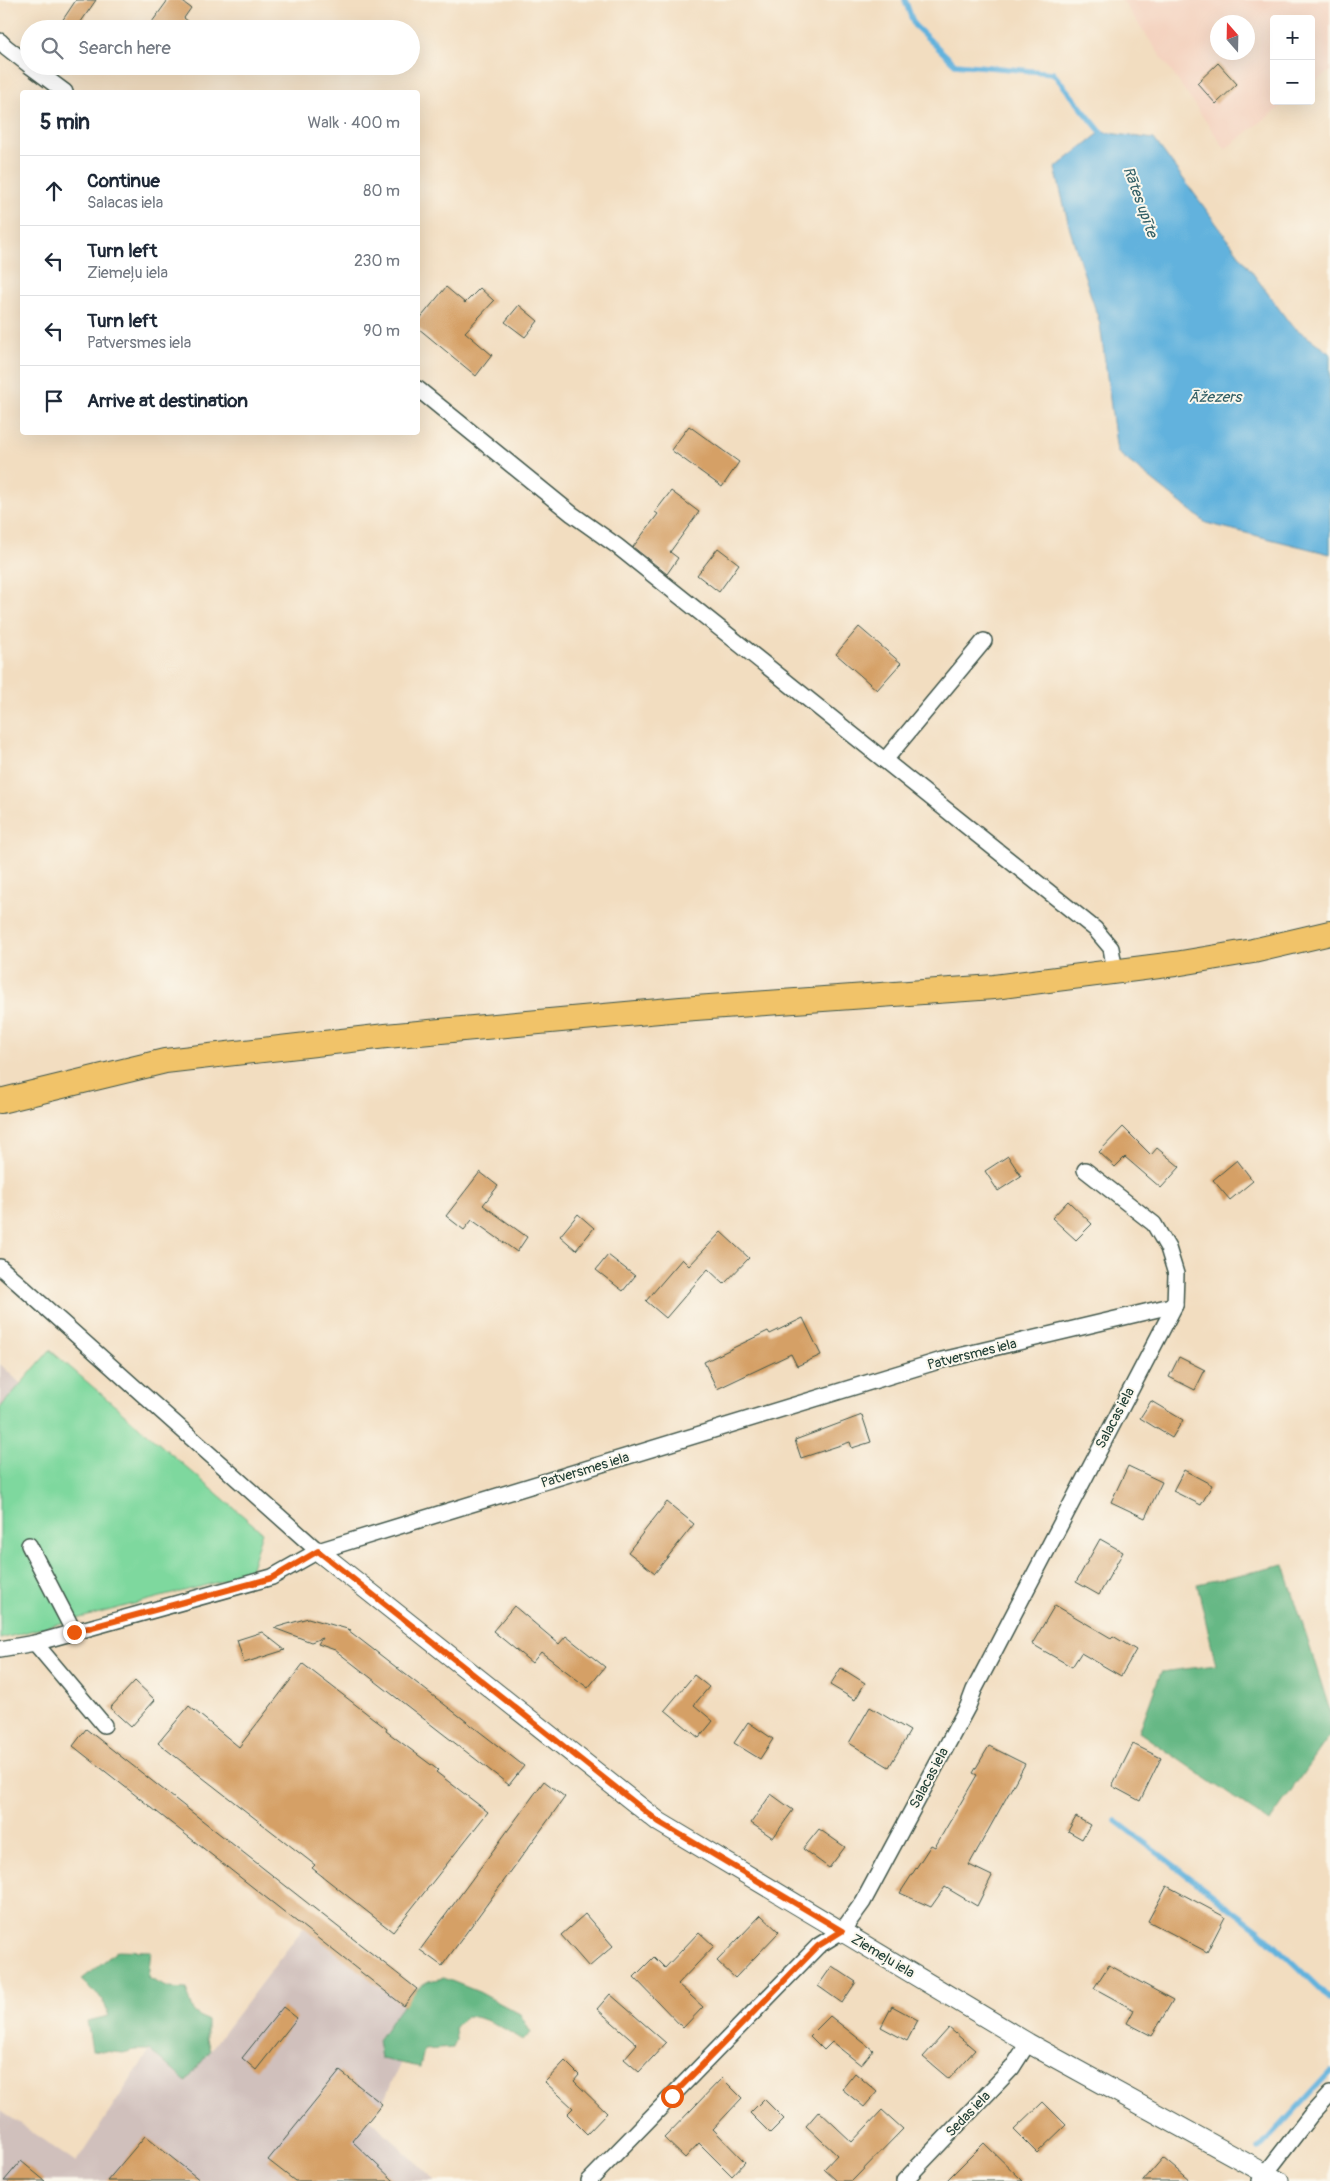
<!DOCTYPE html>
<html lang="en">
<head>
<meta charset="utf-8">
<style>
  body { margin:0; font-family:Pangolin,sans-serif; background:#f6f6f7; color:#1f2937 }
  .controls { position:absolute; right:15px; top:15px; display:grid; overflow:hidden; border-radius:5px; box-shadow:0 5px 20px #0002 }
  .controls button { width:45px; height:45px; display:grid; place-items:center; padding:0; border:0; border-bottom:1px solid #e0e1e3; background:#fff; color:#1f2937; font:25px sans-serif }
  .compass { position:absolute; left:1210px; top:15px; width:45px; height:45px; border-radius:50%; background:#fff; box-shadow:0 5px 20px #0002; rotate:340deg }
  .stop { position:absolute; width:15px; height:15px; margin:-11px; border:4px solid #ea580c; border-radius:50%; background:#fff }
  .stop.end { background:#ea580c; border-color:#fff; box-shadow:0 1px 5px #0008 }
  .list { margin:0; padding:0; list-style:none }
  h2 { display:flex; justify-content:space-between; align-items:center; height:65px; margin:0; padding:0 20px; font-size:21px }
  h2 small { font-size:16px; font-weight:400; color:#747a83 }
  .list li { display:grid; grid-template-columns:32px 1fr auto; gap:15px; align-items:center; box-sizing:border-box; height:70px; padding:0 20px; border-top:1px solid #e0e1e3 }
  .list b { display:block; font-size:19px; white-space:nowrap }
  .list p { margin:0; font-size:16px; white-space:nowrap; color:#747a83 }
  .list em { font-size:16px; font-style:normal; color:#747a83 }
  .icon { flex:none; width:28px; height:28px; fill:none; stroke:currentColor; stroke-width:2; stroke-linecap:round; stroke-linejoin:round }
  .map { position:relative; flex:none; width:1330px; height:2181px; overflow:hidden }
  .search { position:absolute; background:#fff; box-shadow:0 5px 20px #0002; left:20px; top:20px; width:400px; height:55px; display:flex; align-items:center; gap:12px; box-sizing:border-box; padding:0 18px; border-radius:28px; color:#747a83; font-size:19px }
  .panel { position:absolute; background:#fff; box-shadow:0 5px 20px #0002; left:20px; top:90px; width:400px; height:345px; border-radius:5px }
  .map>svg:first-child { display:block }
</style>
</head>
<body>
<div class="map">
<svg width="1330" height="2181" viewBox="0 0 1330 2181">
  <rect width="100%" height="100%" fill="#fbf7ec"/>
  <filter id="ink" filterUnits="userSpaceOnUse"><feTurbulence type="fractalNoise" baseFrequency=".02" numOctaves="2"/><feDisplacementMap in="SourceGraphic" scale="10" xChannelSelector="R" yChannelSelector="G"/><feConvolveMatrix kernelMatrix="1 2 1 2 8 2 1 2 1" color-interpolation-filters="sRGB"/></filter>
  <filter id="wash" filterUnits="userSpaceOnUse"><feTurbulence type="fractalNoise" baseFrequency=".0096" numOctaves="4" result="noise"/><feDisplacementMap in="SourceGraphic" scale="20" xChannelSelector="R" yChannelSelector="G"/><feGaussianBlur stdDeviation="1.12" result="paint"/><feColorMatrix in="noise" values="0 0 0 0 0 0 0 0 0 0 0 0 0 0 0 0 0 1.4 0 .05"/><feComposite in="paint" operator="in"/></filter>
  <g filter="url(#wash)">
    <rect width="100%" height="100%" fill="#f2ddc0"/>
    <path fill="#f4d3c0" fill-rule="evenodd" d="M1122 0H1330V71L1311 85V19H1274V101H1289L1225 149ZM1218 22H1248V52H1218Z"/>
    <g fill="#d0c0bc">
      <path d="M0 1364 21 1384 0 1408Z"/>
      <path d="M304 1927 404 2006 378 2040 401 2062 382 2104 370 2119 436 2181H0V2110L76 2163 150 2050 186 2082Z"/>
    </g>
    <path fill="#7ed89e" stroke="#4e8a69" d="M50 1350 262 1532 249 1574 0 1639V1408Z"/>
    <g fill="#66b885" stroke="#427a5c">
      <path d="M1284 1565 1330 1711V1735L1269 1822 1139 1732 1161 1672 1216 1665 1197 1584Z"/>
      <path d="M118 1950 151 1951 148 1978 169 1988 186 1989 194 2012 207 2021V2039L210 2051 186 2082 150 2050H135L123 2053 92 2050 87 2021 109 2016 103 2000 81 1980Z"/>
      <path d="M444 1978 479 1992 520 2014 531 2033 523 2041C506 2029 487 2017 466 2016L455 2027 456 2040 453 2048 424 2050 420 2067 381 2059 378 2040C390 2024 411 1988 429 1981 433 1980 439 1979 444 1978Z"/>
    </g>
    <path fill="#62b2dd" stroke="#407888" d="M1101 132 1154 139 1291 325 1330 353V554L1206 523 1117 452 1100 324 1070 230 1055 168Z"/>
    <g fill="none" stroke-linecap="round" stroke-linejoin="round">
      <g stroke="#62b2dd" stroke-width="5.5">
        <path d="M905 0 914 25 955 64 1053 73 1101 132 1103 137"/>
        <path d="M1116 1821 1260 1931 1330 1999"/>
        <path d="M1259 2149 1330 2072"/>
      </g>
    </g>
    <g id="blocks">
      <g fill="#d5a066">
        <path d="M76 0H96L76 29H73L62 21Z"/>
        <path d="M168 0H180L191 8 184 18 198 29H161L152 22Z"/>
        <path d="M1218 63 1237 84 1216 104 1197 83Z"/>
        <path d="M446 287 465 303 480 288 494 301 465 332 492 355 476 376 418 328V321Z"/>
        <path d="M519 305 538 321 525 337 505 322Z"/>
        <path d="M689 426 739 462 722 487 671 450Z"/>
        <path d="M671 491 699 512 670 552 678 558 667 574 633 547 658 514 655 512Z"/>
        <path d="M718 548 739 564 719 592 697 575Z"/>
        <path d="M859 627 901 663 877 690 836 654Z"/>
        <path d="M1123 1127 1151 1155 1157 1148 1180 1167 1161 1188 1125 1157 1115 1167 1099 1152Z"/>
        <path d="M1008 1156 1021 1176 998 1191 985 1171Z"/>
        <path d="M1237 1160 1253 1181 1230 1200 1213 1180Z"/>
        <path d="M480 1172 498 1186 483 1205 527 1237 517 1252 472 1220 464 1230 446 1216Z"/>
        <path d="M1068 1201 1092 1224 1076 1240 1052 1218Z"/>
        <path d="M578 1214 594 1228 576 1250 560 1236Z"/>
        <path d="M721 1232 749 1258 724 1284 708 1269 666 1318 646 1301 682 1259 689 1266Z"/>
        <path d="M608 1255 635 1276 623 1291 596 1270Z"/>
        <path d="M803 1318 821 1355 797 1366 791 1354 717 1389 704 1362 768 1331 770 1334Z"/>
        <path d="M1179 1357 1205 1370 1195 1390 1169 1377Z"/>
        <path d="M1151 1401 1183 1420 1172 1438 1140 1418Z"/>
        <path d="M862 1415 871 1442 852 1448 850 1442 801 1458 795 1440Z"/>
        <path d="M1128 1466 1162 1482 1145 1518 1111 1502Z"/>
        <path d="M1184 1470 1212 1485 1201 1505 1173 1491Z"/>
        <path d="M667 1502 694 1524 655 1573 628 1552Z"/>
        <path d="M1100 1539 1123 1552 1099 1595 1076 1582Z"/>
        <path d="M1055 1605 1111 1638 1113 1636 1136 1650 1121 1676 1081 1653 1072 1667 1032 1644Z"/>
        <path d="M514 1606 559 1644 566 1636 605 1667 588 1688 541 1652 532 1663 493 1631Z"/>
        <path d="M308 1618 351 1630H348L524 1766 509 1785 335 1650 318 1644 322 1638 311 1642 274 1628Z"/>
        <path d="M262 1632 285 1650 244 1663 237 1640Z"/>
        <path d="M303 1664 387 1729 386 1731 438 1770 436 1772 488 1812 393 1932 312 1868 315 1865 158 1743 189 1706 239 1747Z"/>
        <path d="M841 1668 865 1683 855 1700 830 1685Z"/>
        <path d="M694 1675 709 1687 694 1705 713 1721 699 1738 665 1710Z"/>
        <path d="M135 1681 155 1700 131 1727 110 1708Z"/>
        <path d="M870 1707 910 1731 889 1767 849 1743Z"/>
        <path d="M748 1722 773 1739 760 1759 734 1743Z"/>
        <path d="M86 1729 417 1989 404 2006 73 1746Z"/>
        <path d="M1133 1744 1161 1758 1140 1801 1112 1786Z"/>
        <path d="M989 1746 1025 1764 969 1865 992 1876 977 1906 945 1887 931 1907 900 1893 931 1845 935 1847 977 1775 973 1773Z"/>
        <path d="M544 1781 565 1797 442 1966 420 1950Z"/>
        <path d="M771 1794 793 1810 773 1838 751 1823Z"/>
        <path d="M1076 1817 1090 1825 1082 1839 1068 1831Z"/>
        <path d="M819 1829 845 1847 829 1868 803 1849Z"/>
        <path d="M1167 1886 1225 1917 1207 1952 1148 1921Z"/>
        <path d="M585 1914 613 1946 589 1967 561 1935Z"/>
        <path d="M761 1915 779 1932 735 1978 717 1961Z"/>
        <path d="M699 1932 714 1946 678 1984 703 2007 683 2028 634 1977 654 1957 665 1968Z"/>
        <path d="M1109 1965 1173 2000 1152 2036 1127 2023 1134 2010 1094 1988Z"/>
        <path d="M832 1966 856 1982 842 2003 818 1986Z"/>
        <path d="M610 1994 666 2043 639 2072 624 2059 637 2044 597 2009Z"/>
        <path d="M892 2006 918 2020 907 2041 881 2027Z"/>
        <path d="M283 2007 297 2018 256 2070 242 2058Z"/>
        <path d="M830 2016 873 2050 861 2065 832 2042 824 2050 810 2036Z"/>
        <path d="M949 2028 975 2050 949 2079 923 2057Z"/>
        <path d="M565 2061 579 2075 574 2081 607 2113 587 2134 567 2114 573 2108 545 2082Z"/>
        <path d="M340 2071 382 2104 352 2141 394 2181H295L268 2160Z"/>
        <path d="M855 2073 877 2092 864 2107 842 2089Z"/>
        <path d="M722 2078 742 2098 713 2129 745 2162 732 2176 699 2143 685 2158 664 2138Z"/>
        <path d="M764 2099 784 2119 770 2133 750 2113Z"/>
        <path d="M1043 2102 1066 2125 1037 2153 1014 2130Z"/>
        <path d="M882 2110 903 2129 852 2181H837L824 2169 837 2155 806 2126 819 2111 852 2142Z"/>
        <path d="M145 2136 201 2181H107Z"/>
        <path d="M984 2143 1023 2181H946Z"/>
        <path d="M1163 2158 1190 2181H1143Z"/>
        <path d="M21 2161 45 2181H4Z"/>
      </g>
    </g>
  </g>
  <g filter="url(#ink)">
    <use href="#blocks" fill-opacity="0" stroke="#3f5549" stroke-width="1"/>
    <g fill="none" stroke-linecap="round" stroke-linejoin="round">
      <defs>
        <g id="minor">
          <path d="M0 41 6 47 29 65"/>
          <path d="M30 66 65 92"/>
          <path d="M418 389 572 514 617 546 1095 929 1111 948 1115 971"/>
          <path d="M885 760 984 641"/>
          <path d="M0 1267 318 1551"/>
          <path d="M29 1545 74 1632"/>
          <path d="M35 1643 104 1725"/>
          <path d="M0 1649 35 1643 272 1577 318 1551 942 1360 1175 1305"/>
          <path d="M589 2181 818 1946 842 1931 863 1902 968 1706 974 1690 1175 1305 1176 1274 1168 1248 1154 1224 1085 1170"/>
          <path d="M904 2181 1012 2068 1028 2043"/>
          <path d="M1260 2181 1310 2116 1330 2094"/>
        </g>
        <path id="tertiary" d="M318 1551 659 1822 1028 2043 1279 2181"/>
        <path id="trunk" d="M0 1101 165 1061 386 1036 681 1009 994 987 1175 964 1253 951 1330 933"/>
      </defs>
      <use href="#minor" stroke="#3f5549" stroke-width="18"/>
      <use href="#tertiary" stroke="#3f5549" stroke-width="21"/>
      <use href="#trunk" stroke="#3f5549" stroke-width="26"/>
      <use href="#minor" stroke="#fff" stroke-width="15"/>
      <use href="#tertiary" stroke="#fff" stroke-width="19"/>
      <use href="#trunk" stroke="#f1c369" stroke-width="24"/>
    </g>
  </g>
  <g fill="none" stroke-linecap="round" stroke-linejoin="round" filter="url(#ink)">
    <path stroke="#ea580c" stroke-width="6" d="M74 1632 272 1578 318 1551 659 1822 842 1931 818 1946 672 2096"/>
  </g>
  <g text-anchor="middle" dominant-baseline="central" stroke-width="4" stroke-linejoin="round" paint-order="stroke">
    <g font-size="14" fill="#1f3d34" stroke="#fbf7ec">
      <text transform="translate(972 1354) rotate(-14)">Patversmes iela</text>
      <text transform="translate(1115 1418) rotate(-62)">Salacas iela</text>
      <text transform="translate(585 1470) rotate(-17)">Patversmes iela</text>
      <text transform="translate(929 1778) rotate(-62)">Salacas iela</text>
      <text transform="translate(883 1956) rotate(31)">Ziemeļu iela</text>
      <text transform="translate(968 2114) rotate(-46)">Sedas iela</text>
    </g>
    <g font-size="15" font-style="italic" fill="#336067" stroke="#fbf7ec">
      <text transform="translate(1140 202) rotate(70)">Rātes upīte</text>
      <text x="1215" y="397">Āžezers</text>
    </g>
  </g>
</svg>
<div class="controls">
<button>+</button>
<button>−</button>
</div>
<svg class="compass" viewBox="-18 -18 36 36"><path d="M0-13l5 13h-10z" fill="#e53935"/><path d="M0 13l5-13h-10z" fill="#747a83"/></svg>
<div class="stop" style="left:672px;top:2096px"></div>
<div class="stop end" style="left:74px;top:1632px"></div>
<div class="search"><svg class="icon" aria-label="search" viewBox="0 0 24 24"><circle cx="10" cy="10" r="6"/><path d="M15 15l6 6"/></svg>Search here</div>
<section class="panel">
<h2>5 min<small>Walk · 400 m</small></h2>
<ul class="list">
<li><svg class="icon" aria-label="ahead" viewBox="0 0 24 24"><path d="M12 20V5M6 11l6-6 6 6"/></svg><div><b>Continue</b><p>Salacas iela</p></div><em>80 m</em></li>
<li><svg class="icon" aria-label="left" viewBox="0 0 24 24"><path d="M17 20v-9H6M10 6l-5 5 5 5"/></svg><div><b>Turn left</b><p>Ziemeļu iela</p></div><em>230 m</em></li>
<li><svg class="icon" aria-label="left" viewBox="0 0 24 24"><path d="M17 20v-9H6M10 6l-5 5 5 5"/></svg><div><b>Turn left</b><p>Patversmes iela</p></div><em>90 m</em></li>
<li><svg class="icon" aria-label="arrive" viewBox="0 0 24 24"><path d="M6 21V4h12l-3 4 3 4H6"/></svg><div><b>Arrive at destination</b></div></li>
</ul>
</section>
</div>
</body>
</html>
